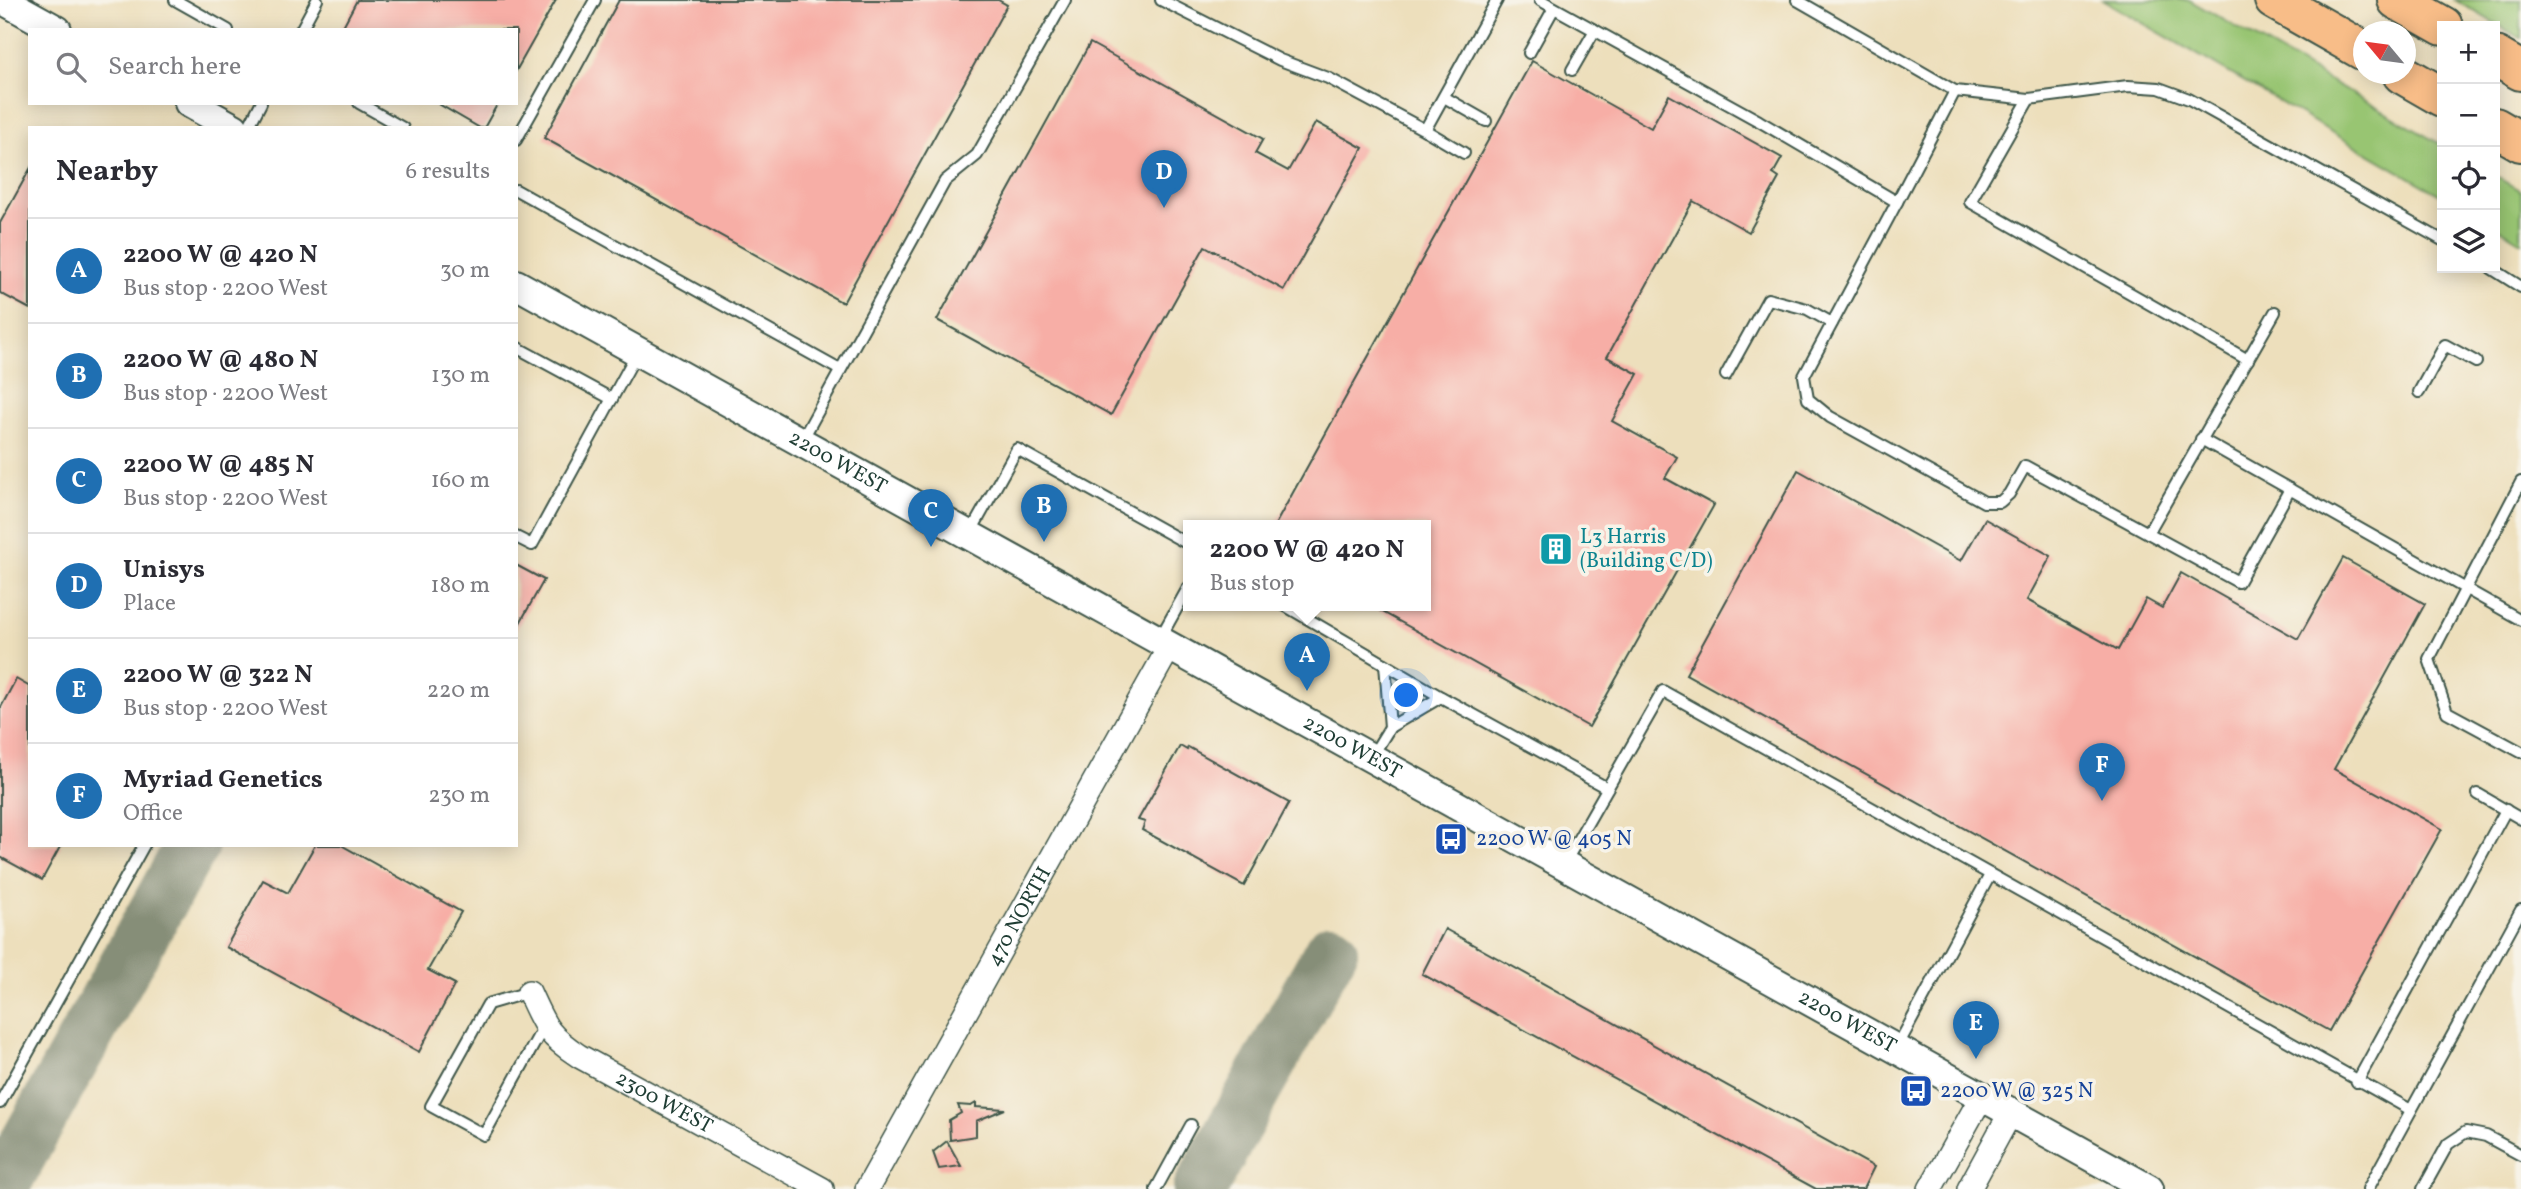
<!DOCTYPE html>
<html lang="en">
<head>
<meta charset="utf-8">
<style>
  body { margin:0; font-family:Vollkorn,serif; background:#f7f7f7; color:#2b2b33 }
  .controls { position:absolute; right:21px; top:21px; display:grid; overflow:hidden; border-radius:0px; box-shadow:0 4px 18px #0003 }
  .controls button { width:63px; height:63px; display:grid; place-items:center; padding:0; border:0; border-bottom:2px solid #e1e1e2; background:#fff; color:#2b2b33; font:35px sans-serif }
  .compass { position:absolute; left:2353px; top:21px; width:63px; height:63px; border-radius:50%; background:#fff; box-shadow:0 4px 18px #0003; rotate:299deg }
  .you { position:absolute; left:1407px; top:696px; width:24px; height:24px; margin:-18px; border:5px solid #fff; border-radius:50%; background:#1a73e8; box-shadow:0 0 0 10px #1a73e833 }
  .badge { display:grid; place-items:center; width:46px; height:46px; border-radius:50%; background:#1f6fb2; color:#fff; font-size:23px; font-weight:700 }
  .pin { position:absolute; translate:-50% -58px; filter:drop-shadow(0 2px 4px #0008) }
  .pin::after { content:''; position:absolute; top:37px; width:24px; height:21px; background:inherit; clip-path:polygon(0 0,100% 0,50% 100%) }
  .popup { position:absolute; left:1183px; top:520px; width:248px; height:91px; box-sizing:border-box; display:grid; place-content:center; border-radius:0px; background:#fff; filter:drop-shadow(0 2px 5px #0005); font-size:23px; white-space:nowrap; color:#7c7c81 }
  .popup b { font-size:26px; color:#2b2b33 }
  .popup::after { content:''; position:absolute; left:50%; top:100%; margin-left:-14px; border:14px solid transparent; border-top-color:#fff }
  .list { margin:0; padding:0; list-style:none }
  h2 { display:flex; justify-content:space-between; align-items:center; height:91px; margin:0; padding:0 28px; font-size:30px }
  h2 small { font-size:23px; font-weight:400; color:#7c7c81 }
  .list li { display:grid; grid-template-columns:46px 1fr auto; gap:21px; align-items:center; box-sizing:border-box; height:105px; padding:0 28px; border-top:2px solid #e1e1e2 }
  .list b { display:block; font-size:26px; white-space:nowrap }
  .list p { margin:0; font-size:23px; white-space:nowrap; color:#7c7c81 }
  .list em { font-size:23px; font-style:normal; color:#7c7c81 }
  .icon { flex:none; width:38px; height:38px; fill:none; stroke:currentColor; stroke-width:2; stroke-linecap:round; stroke-linejoin:round }
  .map { position:relative; flex:none; width:2521px; height:1189px; overflow:hidden }
  .search { position:absolute; background:#fff; box-shadow:0 4px 18px #0003; left:28px; top:28px; width:490px; height:77px; display:flex; align-items:center; gap:18px; box-sizing:border-box; padding:0 24px; border-radius:0px; color:#7c7c81; font-size:26px }
  .panel { position:absolute; background:#fff; box-shadow:0 4px 18px #0003; left:28px; top:126px; width:490px; height:721px; border-radius:0px }
  .map>svg:first-child { display:block }
</style>
</head>
<body>
<div class="map">
<svg width="2521" height="1189" viewBox="0 0 2521 1189">
  <rect width="100%" height="100%" fill="#f7f3e8"/>
  <filter id="ink" filterUnits="userSpaceOnUse"><feTurbulence type="fractalNoise" baseFrequency=".0143" numOctaves="2"/><feDisplacementMap in="SourceGraphic" scale="14" xChannelSelector="R" yChannelSelector="G"/><feConvolveMatrix kernelMatrix="1 2 1 2 8 2 1 2 1" color-interpolation-filters="sRGB"/></filter>
  <filter id="wash" filterUnits="userSpaceOnUse"><feTurbulence type="fractalNoise" baseFrequency=".00686" numOctaves="4" result="noise"/><feDisplacementMap in="SourceGraphic" scale="28" xChannelSelector="R" yChannelSelector="G"/><feGaussianBlur stdDeviation="1.57" result="paint"/><feColorMatrix in="noise" values="0 0 0 0 0 0 0 0 0 0 0 0 0 0 0 0 0 1.4 0 .05"/><feComposite in="paint" operator="in"/></filter>
  <g filter="url(#wash)">
    <rect width="100%" height="100%" fill="#eddfbc"/>
    <g fill="#98c572" stroke="#5c8153" stroke-width="2">
      <path d="M2103 0H2189L2442 145V196Z"/>
      <path d="M2455 0H2521V38H2520Z"/>
      <path d="M2495 176 2521 191V242L2495 226Z"/>
    </g>
    <g fill="none" stroke-linecap="round" stroke-linejoin="round">
      <g stroke="#868e78" stroke-width="54">
        <path d="M1 1189 192 845"/>
        <path d="M1200 1189 1331 951"/>
      </g>
    </g>
    <g id="blocks">
      <g fill="#f7aea6">
        <path d="M357 0H556L516 71V30H341Z"/>
        <path d="M619 0H998L1007 5 843 303 544 138Z"/>
        <path d="M1090 43 1263 139 1255 153 1288 171 1316 122 1363 148 1284 290 1205 246 1111 415 937 320Z"/>
        <path d="M1532 61 1651 128 1669 95 1782 158 1773 174 1779 178 1749 232 1693 201 1607 357 1638 374 1612 421 1677 457 1665 478 1714 505 1589 727 1370 605H1426V525H1275Z"/>
        <path d="M437 103H498L484 128H480Z"/>
        <path d="M30 169V309L0 293V223Z"/>
        <path d="M1798 470 1961 561 1985 519 2051 556 2027 600 2118 650 2146 599 2162 608 2181 573 2298 639 2343 558 2425 604 2334 769 2442 829 2329 1031 1686 674Z"/>
        <path d="M516 565 544 580 516 630Z"/>
        <path d="M16 679 30 687V845H61L42 880 0 857V709Z"/>
        <path d="M1180 746 1187 750 1188 747 1289 803 1244 886 1142 830 1145 822 1138 820Z"/>
        <path d="M315 845H341L461 912 428 970 455 984 419 1052 226 947 263 880 288 893Z"/>
        <path d="M1445 929 1874 1167 1863 1189H1816L1422 974Z"/>
        <path d="M976 1103V1107L1005 1109 976 1121V1136L950 1140 949 1120 961 1113 958 1105 971 1106Z"/>
        <path d="M947 1141 961 1166 939 1169 933 1152Z"/>
      </g>
    </g>
  </g>
  <g filter="url(#ink)">
    <use href="#blocks" fill-opacity="0" stroke="#3e5548" stroke-width="2"/>
    <g fill="none" stroke-linecap="round" stroke-linejoin="round">
      <defs>
        <g id="service">
          <path d="M175 0 228 30"/>
          <path d="M1161 0 1280 60 1328 78 1425 130 1497 0"/>
          <path d="M1540 0 1759 121 1897 202 1804 376 1808 399 1830 417 1984 502H2000L2009 494 2025 466 2238 582 2290 489"/>
          <path d="M1797 0 1955 91 2029 99 2128 86 2159 88 2189 99 2442 240"/>
          <path d="M301 30 317 0"/>
          <path d="M1529 53 1554 8"/>
          <path d="M1572 70 1595 30"/>
          <path d="M1444 97 1486 121"/>
          <path d="M2029 99 1970 202 2248 360"/>
          <path d="M359 103 403 128"/>
          <path d="M248 128 261 103"/>
          <path d="M1425 130 1464 153"/>
          <path d="M516 140 595 0"/>
          <path d="M516 190 840 370"/>
          <path d="M1897 202 1955 91"/>
          <path d="M2491 268 2521 287"/>
          <path d="M516 347 612 399"/>
          <path d="M1726 375 1768 299 1807 309 1832 323"/>
          <path d="M2419 392 2445 345 2476 362"/>
          <path d="M2201 439 2521 620"/>
          <path d="M802 440 945 181 977 155 1065 0"/>
          <path d="M2521 482 2429 659 2447 712 2521 752"/>
          <path d="M2148 533 2275 312"/>
          <path d="M969 535 1017 449 1188 544"/>
          <path d="M516 537 532 545 638 351"/>
          <path d="M1284 605 1441 697 1607 788"/>
          <path d="M1159 640 1188 588"/>
          <path d="M1385 664 1390 727 1441 697"/>
          <path d="M1371 758 1390 727"/>
          <path d="M2478 794 2521 819"/>
          <path d="M1564 864 1663 691 2411 1110"/>
          <path d="M529 992 488 1004 431 1106 484 1135 544 1026"/>
          <path d="M1896 1049 1990 875"/>
          <path d="M2357 1082 2506 810"/>
          <path d="M0 1103 144 845"/>
          <path d="M1156 1189 1191 1125"/>
          <path d="M2368 1189 2521 910"/>
          <path d="M2423 1189 2448 1144 2466 1132 2486 1136 2521 1155"/>
        </g>
        <g id="minor">
          <path id="s1" d="M529 992C545 1027 547 1035 579 1056L822 1189"/>
          <path id="s2" d="M867 1189 1170 646"/>
          <path d="M1930 1189 1982 1096"/>
          <path d="M1969 1189 2011 1112"/>
        </g>
        <g id="tertiary">
          <path d="M3 0 57 30"/>
          <path d="M189 103 234 128"/>
          <path id="s3" d="M516 284 2149 1189"/>
        </g>
        <g id="motorway">
          <path d="M2274 0 2364 51"/>
          <path d="M2397 0 2443 26"/>
          <path d="M2495 56 2521 71"/>
          <path d="M2402 74 2442 97"/>
          <path d="M2495 127 2521 142"/>
        </g>
      </defs>
      <use href="#service" stroke="#3e5548" stroke-width="14"/>
      <use href="#minor" stroke="#3e5548" stroke-width="26"/>
      <use href="#tertiary" stroke="#3e5548" stroke-width="32"/>
      <use href="#motorway" stroke="#3e5548" stroke-width="42"/>
      <use href="#service" stroke="#fff" stroke-width="10"/>
      <use href="#minor" stroke="#fff" stroke-width="23"/>
      <use href="#tertiary" stroke="#fff" stroke-width="28"/>
      <use href="#motorway" stroke="#f8bd88" stroke-width="38"/>
    </g>
  </g>
  <defs>
    <symbol id="building-square" viewBox="-11 -11 22 22"><rect x="-9" y="-9" width="18" height="18" rx="4" fill="#0f9aa8" stroke="#f7f3e8"/><path d="M-4-6H4V6H1V3H-1V6H-4ZM-2.5-4.3h1.7v1.8h-1.7ZM.8-4.3h1.7v1.8H.8ZM-2.5-1h1.7V.8h-1.7ZM.8-1h1.7V.8H.8Z" fill="#fff"/></symbol>
    <symbol id="bus-square" viewBox="-11 -11 22 22"><rect x="-9" y="-9" width="18" height="18" rx="4" fill="#1a4fb4" stroke="#f7f3e8"/><path d="M-5-6H5V4H4V6H2V4H-2V6H-4V4H-5ZM-3.5-4V0h7V-4ZM-3.5 1.2v1.5H-2V1.2ZM2 1.2v1.5H3.5V1.2Z" fill="#fff"/></symbol>
  </defs>
  <g fill-rule="evenodd">
    <use href="#building-square" x="1537" y="530" width="38" height="38"/>
    <use href="#bus-square" x="1432" y="820" width="38" height="38"/>
    <use href="#bus-square" x="1897" y="1072" width="38" height="38"/>
  </g>
  <g text-anchor="middle" dominant-baseline="central" stroke-width="7" stroke-linejoin="round" paint-order="stroke">
    <g font-size="21" fill="#1f3d34" stroke="#f7f3e8">
      <text stroke="none"><textPath href="#s3" startOffset="368">2200 WEST</textPath></text>
      <text stroke="none"><textPath href="#s3" startOffset="956">2200 WEST</textPath></text>
      <text stroke="none"><textPath href="#s2" startOffset="312">470 NORTH</textPath></text>
      <text stroke="none"><textPath href="#s3" startOffset="1522">2200 WEST</textPath></text>
      <text stroke="none"><textPath href="#s1" startOffset="180">2300 WEST</textPath></text>
    </g>
    <g font-size="21" fill="#0d838f" stroke="#f7f3e8" text-anchor="start">
      <text x="1580" y="537">L3 Harris<tspan x="1580" dy="24">(Building C/D)</tspan></text>
    </g>
    <g font-size="21" fill="#164399" stroke="#f7f3e8" text-anchor="start">
      <text x="1476" y="839">2200 W @ 405 N</text>
      <text x="1940" y="1091">2200 W @ 325 N</text>
    </g>
  </g>
</svg>
<div class="controls">
<button>+</button>
<button>−</button>
<button><svg class="icon" aria-label="locate" viewBox="0 0 24 24"><circle cx="12" cy="12" r="6"/><path d="M12 2v4M12 18v4M2 12h4M18 12h4"/></svg></button>
<button><svg class="icon" aria-label="layers" viewBox="0 0 24 24"><path d="M12 4l9 5-9 5-9-5zM3 14l9 5 9-5"/></svg></button>
</div>
<svg class="compass" viewBox="-18 -18 36 36"><path d="M0-13l5 13h-10z" fill="#e53935"/><path d="M0 13l5-13h-10z" fill="#7c7c81"/></svg>
<div class="you"></div>
<div class="pin badge" style="left:1307px;top:691px">A</div>
<div class="popup"><b>2200 W @ 420 N</b>Bus stop</div>
<div class="pin badge" style="left:1044px;top:542px">B</div>
<div class="pin badge" style="left:931px;top:547px">C</div>
<div class="pin badge" style="left:1164px;top:208px">D</div>
<div class="pin badge" style="left:1976px;top:1059px">E</div>
<div class="pin badge" style="left:2102px;top:801px">F</div>
<div class="search"><svg class="icon" aria-label="search" viewBox="0 0 24 24"><circle cx="10" cy="10" r="6"/><path d="M15 15l6 6"/></svg>Search here</div>
<section class="panel">
<h2>Nearby<small>6 results</small></h2>
<ul class="list">
<li><span class="badge">A</span><div><b>2200 W @ 420 N</b><p>Bus stop · 2200 West</p></div><em>30 m</em></li>
<li><span class="badge">B</span><div><b>2200 W @ 480 N</b><p>Bus stop · 2200 West</p></div><em>130 m</em></li>
<li><span class="badge">C</span><div><b>2200 W @ 485 N</b><p>Bus stop · 2200 West</p></div><em>160 m</em></li>
<li><span class="badge">D</span><div><b>Unisys</b><p>Place</p></div><em>180 m</em></li>
<li><span class="badge">E</span><div><b>2200 W @ 322 N</b><p>Bus stop · 2200 West</p></div><em>220 m</em></li>
<li><span class="badge">F</span><div><b>Myriad Genetics</b><p>Office</p></div><em>230 m</em></li>
</ul>
</section>
</div>
</body>
</html>
